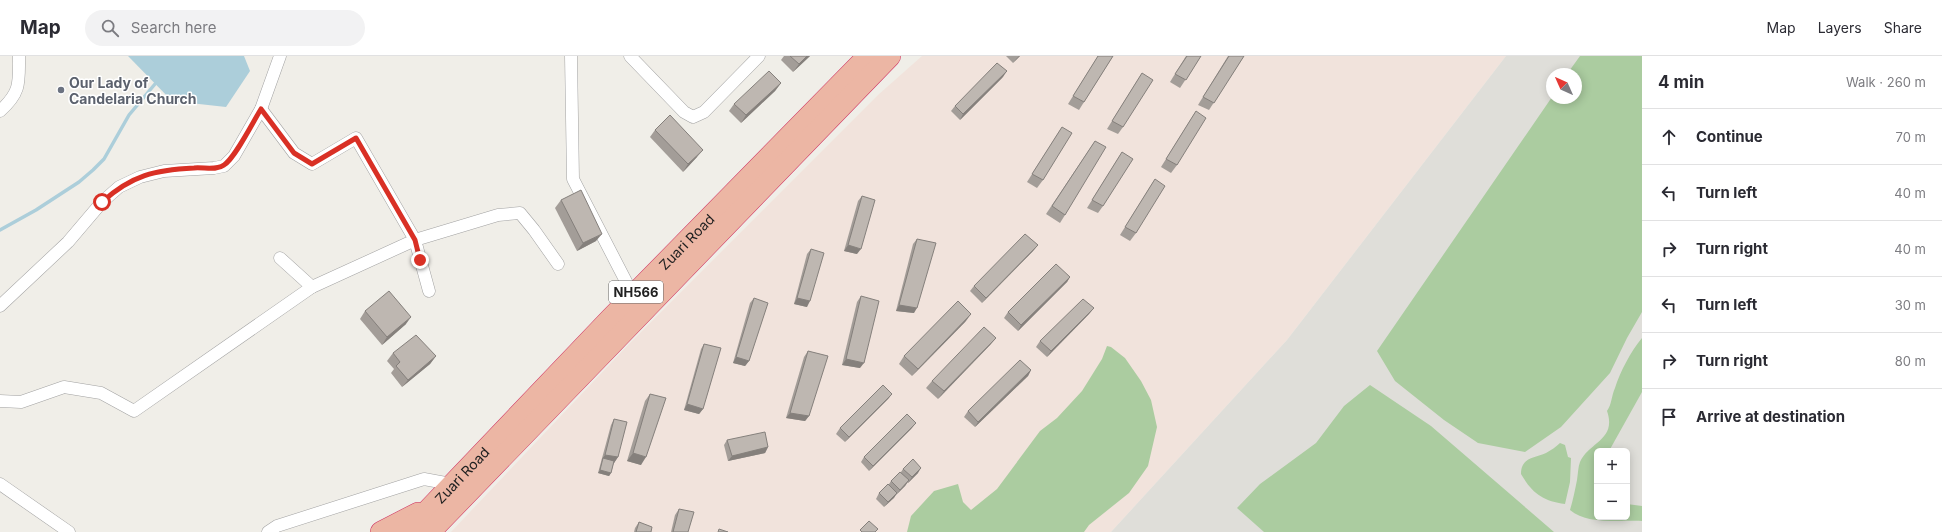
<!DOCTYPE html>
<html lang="en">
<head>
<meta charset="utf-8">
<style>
  body { margin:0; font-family:Inter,sans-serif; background:#f2f2f3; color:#2b2b33 }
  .controls { position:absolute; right:12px; bottom:12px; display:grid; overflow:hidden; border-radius:6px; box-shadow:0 2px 10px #0003 }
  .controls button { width:36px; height:36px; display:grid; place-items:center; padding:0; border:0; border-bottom:1px solid #e1e1e2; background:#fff; color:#2b2b33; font:20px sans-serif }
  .compass { position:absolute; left:1546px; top:12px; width:36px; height:36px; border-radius:50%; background:#fff; box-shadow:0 2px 10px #0003; rotate:315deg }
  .stop { position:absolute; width:12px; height:12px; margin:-9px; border:3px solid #d93025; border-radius:50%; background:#fff }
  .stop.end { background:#d93025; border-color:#fff; box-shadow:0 1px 4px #0008 }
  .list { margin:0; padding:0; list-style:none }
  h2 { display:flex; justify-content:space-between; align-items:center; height:52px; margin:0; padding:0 16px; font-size:17px }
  h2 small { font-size:13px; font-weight:400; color:#7c7c81 }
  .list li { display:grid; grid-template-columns:26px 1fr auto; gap:12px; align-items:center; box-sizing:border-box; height:56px; padding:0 16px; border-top:1px solid #e1e1e2 }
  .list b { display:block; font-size:15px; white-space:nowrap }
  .list em { font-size:13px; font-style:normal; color:#7c7c81 }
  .icon { flex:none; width:22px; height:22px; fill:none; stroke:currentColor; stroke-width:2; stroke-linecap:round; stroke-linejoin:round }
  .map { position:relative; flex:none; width:1642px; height:476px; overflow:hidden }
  header { display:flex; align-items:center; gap:24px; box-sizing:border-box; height:56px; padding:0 20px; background:#fff; border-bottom:1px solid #e1e1e2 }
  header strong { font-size:19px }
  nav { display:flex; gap:22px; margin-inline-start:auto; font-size:14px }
  .search { width:280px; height:36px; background:#f2f2f3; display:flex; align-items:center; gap:10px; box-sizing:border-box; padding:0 14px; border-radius:22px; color:#7c7c81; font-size:15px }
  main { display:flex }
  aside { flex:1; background:#fff }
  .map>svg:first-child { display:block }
</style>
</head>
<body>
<header>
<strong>Map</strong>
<div class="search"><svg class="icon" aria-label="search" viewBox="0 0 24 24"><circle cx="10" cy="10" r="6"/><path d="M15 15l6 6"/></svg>Search here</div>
<nav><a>Map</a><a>Layers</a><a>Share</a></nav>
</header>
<main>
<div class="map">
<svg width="1642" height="476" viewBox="0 0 1642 476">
  <rect width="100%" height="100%" fill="#f0eee8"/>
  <path fill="#f1e3dc" d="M922 0H1506L1287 284 1111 476H451L629 288 878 39Z"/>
  <path fill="#dfded9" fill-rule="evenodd" d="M1506 0H1642V476H1111L1287 284ZM1552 18H1576V42H1552ZM1597 395H1627V461H1597Z"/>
  <g fill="#abcca0">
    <path d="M1580 0H1642V256L1627 282 1610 317 1561 371 1525 396 1478 387 1444 364 1395 325 1377 295 1552 41V42H1576V18H1567Z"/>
    <path d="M1642 282V336L1609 395H1597V461H1627V448L1642 450V465C1621 464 1587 469 1570 454 1573 444 1575 434 1577 424 1578 418 1578 411 1580 406 1589 386 1617 384 1607 355 1612 348 1611 341 1615 332 1620 316 1631 295 1642 282Z"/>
    <path d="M1107 290 1111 291 1125 302 1141 325 1151 344 1157 371 1148 410 1129 437 1089 469 1084 476H907L911 460 934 435 958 428 963 446 971 454 997 433 1040 375 1057 362 1082 335 1102 303Z"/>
    <path d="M1370 329 1431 370 1554 476H1264L1237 452 1260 428 1316 387 1344 350Z"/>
    <path d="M1560 387 1565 389 1568 401 1571 402 1570 426 1565 448C1543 445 1532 437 1521 418 1521 401 1535 402 1546 397 1551 394 1556 391 1560 387Z"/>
  </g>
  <path fill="#acceda" d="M128 0H244L250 15 226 51 172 45Z"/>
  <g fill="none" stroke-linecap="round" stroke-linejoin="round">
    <path stroke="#acceda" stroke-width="3.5" d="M0 174 36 154 79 126 93 114 104 103 129 59 155 28"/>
    <defs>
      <g id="minor">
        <path d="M571 0 573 123 633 239"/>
        <path d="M630 0 684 56 693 61 704 56 759 0"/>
        <path d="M261 53 294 97 312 108 356 82 415 184 312 231 280 202"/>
        <path d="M0 55C21 36 19 27 19 0"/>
        <path d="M429 235 415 184 498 159 520 157 534 174 558 208"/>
        <path d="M0 250 68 186 102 146 119 131 140 121 164 115 214 112 224 110 234 100 261 53 280 0"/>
        <path d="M0 345 21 346 64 331 101 337 134 355 312 231"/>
        <path d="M0 428 69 476"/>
        <path d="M268 476 277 470 424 423 451 428"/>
      </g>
      <g id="trunk">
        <path d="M381 476 418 457"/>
        <path id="s1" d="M407 476 610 263 868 0"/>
        <path d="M430 476 890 0"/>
      </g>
    </defs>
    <use href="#minor" stroke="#a2a2a2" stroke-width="13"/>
    <use href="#trunk" stroke="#cf3463" stroke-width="22"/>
    <use href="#minor" stroke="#fff" stroke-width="12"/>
    <use href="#trunk" stroke="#ecb6a4" stroke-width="21"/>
  </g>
  <g fill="#a39d98">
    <path d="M784 0H810L793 16 781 4Z"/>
    <path d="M1006 0H1020L1013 7Z"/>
    <path d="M1098 0H1113L1079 54 1068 48Z"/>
    <path d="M1186 0H1201L1180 32 1170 26Z"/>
    <path d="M1228 0H1244L1209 54 1198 49Z"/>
    <path d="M1142 17 1123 71 1118 78 1107 73Z"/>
    <path d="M1003 21 960 64 951 55 955 50Z"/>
    <path d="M781 27 775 35 741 67 729 55 734 48Z"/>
    <path d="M1196 55 1177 109 1171 117 1161 111Z"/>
    <path d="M1062 71 1043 124 1037 132 1027 126Z"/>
    <path d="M655 74 697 101 683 116 650 81Z"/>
    <path d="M1095 85 1065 159 1060 167 1046 158Z"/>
    <path d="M1122 96 1103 150 1098 157 1087 152Z"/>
    <path d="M1155 123 1136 177 1130 185 1120 179Z"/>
    <path d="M862 140 857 198 844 195 858 145Z"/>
    <path d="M561 144 596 185 577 195 555 152Z"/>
    <path d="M917 183 914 257 896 255 913 188Z"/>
    <path d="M811 193 807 251 794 248 807 198Z"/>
    <path d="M1034 194 982 247 970 235 974 230Z"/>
    <path d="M1070 221 1067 226 1018 275 1004 262 1008 256Z"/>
    <path d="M861 240 860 312 842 309 857 246Z"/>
    <path d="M754 242 749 305 745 310 733 307 750 247Z"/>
    <path d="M365 255 406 268 382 289 360 263Z"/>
    <path d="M1090 257 1047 301 1036 291 1040 285Z"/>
    <path d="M966 265 912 320 899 308 904 300Z"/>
    <path d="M996 282 990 289 938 343 926 332 932 325Z"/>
    <path d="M704 288 703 353 699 358 684 354 701 293Z"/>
    <path d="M808 295 809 360 805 365 786 362 804 301Z"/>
    <path d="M393 297 436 300 430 308 402 331 391 317 394 313 387 305Z"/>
    <path d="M1031 314 1028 320 975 371 964 361 968 355Z"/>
    <path d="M650 338 641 409 627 405 645 345Z"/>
    <path d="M892 338 888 343 845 386 836 378 840 372Z"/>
    <path d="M614 363 618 401 614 407V406L611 417 609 420 598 417 611 369Z"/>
    <path d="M912 372 869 415 861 406 864 401Z"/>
    <path d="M727 384 768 391 765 397 728 405 724 389Z"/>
    <path d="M903 413 918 417 908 427V426L905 430 884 451 876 443 879 437 889 428 891 425 901 416Z"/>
    <path d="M679 453 688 476H671L675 459Z"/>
    <path d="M639 466 651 476H634L635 472Z"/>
  </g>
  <g fill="#85807c">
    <path d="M807 0H810L793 16 799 8Z"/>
    <path d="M1019 0H1020L1013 7 1017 2Z"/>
    <path d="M1007 15 1003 21 960 64 963 58Z"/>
    <path d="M781 27 775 35 741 67 746 59Z"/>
    <path d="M703 94 697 101 683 116 688 108Z"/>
    <path d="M602 178 596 185 577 195 583 187Z"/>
    <path d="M848 189 861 193 857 198 844 195Z"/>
    <path d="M1038 189 1034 194 982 247 986 242Z"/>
    <path d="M1070 221 1067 226 1018 275 1021 269Z"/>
    <path d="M797 242 810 245 807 251 794 248Z"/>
    <path d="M899 249 917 252 914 257 896 255Z"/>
    <path d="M1094 252 1090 257 1047 301 1051 295Z"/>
    <path d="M971 258 966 265 912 320 918 313Z"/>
    <path d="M411 261 406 268 382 289 387 281Z"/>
    <path d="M996 282 990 289 938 343 944 335Z"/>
    <path d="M436 300 430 308 402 331 408 324Z"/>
    <path d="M736 301 749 305 745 310 733 307Z"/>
    <path d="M846 303 864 307 860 312 842 309Z"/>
    <path d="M1031 314 1028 320 975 371 978 366Z"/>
    <path d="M892 338 888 343 845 386 849 381Z"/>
    <path d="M687 348 703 353 699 358 684 354Z"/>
    <path d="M790 357 809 360 805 365 786 362Z"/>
    <path d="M916 367 912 372 869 415 873 410Z"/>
    <path d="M768 391 765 397 728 405 732 400Z"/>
    <path d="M633 397 646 401 641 409 627 405Z"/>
    <path d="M605 399 618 401 614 407 603 404V402L601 404Z"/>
    <path d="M921 412 918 417 908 427 912 421Z"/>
    <path d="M600 414 611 417 609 420 598 417Z"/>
    <path d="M909 424 905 430 896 439 900 434Z"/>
    <path d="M897 437 894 442 884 451 888 446Z"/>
  </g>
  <g fill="#beb7b1" stroke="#85807c">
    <path d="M790 0H807L799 8Z"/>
    <path d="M1098 0H1113L1084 46 1073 40Z"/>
    <path d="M1187 0H1201L1186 24 1175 18Z"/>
    <path d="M1229 0H1244L1214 47 1203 41Z"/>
    <path d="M997 7 1007 15 963 58 955 50Z"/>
    <path d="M769 15 781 27 746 59 734 48Z"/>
    <path d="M1142 17 1153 24 1123 71 1112 65Z"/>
    <path d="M1196 55 1206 62 1177 109 1166 103Z"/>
    <path d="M670 59 703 94 688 108 655 74Z"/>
    <path d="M1062 71 1072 77 1043 124 1032 118Z"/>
    <path d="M1095 85 1106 91 1065 159 1052 150Z"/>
    <path d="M1122 96 1133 103 1103 150 1092 144Z"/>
    <path d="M1155 123 1165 130 1136 177 1125 171Z"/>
    <path d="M581 134 602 178 583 187 561 144Z"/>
    <path d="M862 140 875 144 861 193 848 189Z"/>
    <path d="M1025 178 1038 189 986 242 974 230Z"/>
    <path d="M917 183 936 187 917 252 899 249Z"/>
    <path d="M811 193 824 197 810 245 797 242Z"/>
    <path d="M1056 208 1070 221 1021 269 1008 256Z"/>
    <path d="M389 235 411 261 387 281 365 255Z"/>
    <path d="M861 240 879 245 864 307 846 303Z"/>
    <path d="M754 242 768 247 749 305 736 301Z"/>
    <path d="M1083 243 1094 252 1051 295 1040 285Z"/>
    <path d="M958 245 971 258 918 313 904 300Z"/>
    <path d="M984 271 996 282 944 335 932 325Z"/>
    <path d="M416 279 436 300 408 324 396 310 400 306 393 297Z"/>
    <path d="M704 288 721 292 703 353 687 348Z"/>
    <path d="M808 295 828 300 809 360 790 357Z"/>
    <path d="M1020 304 1031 314 978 366 968 355Z"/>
    <path d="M883 329 892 338 849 381 840 372Z"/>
    <path d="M650 338 666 342 646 401 633 397Z"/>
    <path d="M907 358 916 367 873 410 864 401Z"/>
    <path d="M614 363 627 366 618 401 605 399Z"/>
    <path d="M765 376 768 391 732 400 727 384Z"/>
    <path d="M603 402 614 405 611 417 600 414Z"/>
    <path d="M913 403 921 412 912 421 903 413Z"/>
    <path d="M900 416 909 424 900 434 891 425Z"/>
    <path d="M888 428 897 437 888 446 879 437Z"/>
    <path d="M679 453 694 456 688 476H673Z"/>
    <path d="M869 465 878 473 875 476H862L860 474Z"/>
    <path d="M639 466 652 471 651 476H636Z"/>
    <path d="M719 473 728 476H718Z"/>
  </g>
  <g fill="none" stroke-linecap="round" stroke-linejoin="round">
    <path stroke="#d93025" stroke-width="5" d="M102 146C132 119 155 114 194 112 204 111 216 115 224 109 235 102 253 66 261 53L294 97 312 108 356 82 415 184 420 204"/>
  </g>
  <circle fill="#6b7280" stroke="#fff" stroke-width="1.5" cx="61" cy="34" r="4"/>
  <g text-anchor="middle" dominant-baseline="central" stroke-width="3" stroke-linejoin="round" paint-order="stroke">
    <rect fill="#fff" stroke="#646464" stroke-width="1" x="609" y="225" width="54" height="22" rx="3"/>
    <g font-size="13" font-weight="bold" fill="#212121">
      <text x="636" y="236">NH566</text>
    </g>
    <g font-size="14" font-weight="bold" fill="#5b616d" stroke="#fff" text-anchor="start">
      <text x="69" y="26">Our Lady of<tspan x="69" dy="16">Candelaria Church</tspan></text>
    </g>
    <g font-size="14" fill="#212121" stroke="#fff">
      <text stroke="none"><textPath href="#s1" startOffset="403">Zuari Road</textPath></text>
      <text stroke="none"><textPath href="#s1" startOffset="79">Zuari Road</textPath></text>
    </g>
  </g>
</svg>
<div class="controls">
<button>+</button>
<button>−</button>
</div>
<svg class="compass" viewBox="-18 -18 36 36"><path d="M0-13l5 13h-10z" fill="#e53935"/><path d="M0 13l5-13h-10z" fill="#7c7c81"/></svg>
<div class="stop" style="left:102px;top:146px"></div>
<div class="stop end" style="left:420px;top:204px"></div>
</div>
<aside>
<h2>4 min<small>Walk · 260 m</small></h2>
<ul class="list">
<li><svg class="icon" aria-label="ahead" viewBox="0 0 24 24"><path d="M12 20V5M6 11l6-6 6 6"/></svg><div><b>Continue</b></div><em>70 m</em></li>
<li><svg class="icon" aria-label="left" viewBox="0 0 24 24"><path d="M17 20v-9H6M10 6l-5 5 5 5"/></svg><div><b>Turn left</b></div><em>40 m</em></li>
<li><svg class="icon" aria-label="right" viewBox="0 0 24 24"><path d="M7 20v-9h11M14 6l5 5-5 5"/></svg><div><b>Turn right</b></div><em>40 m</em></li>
<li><svg class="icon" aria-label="left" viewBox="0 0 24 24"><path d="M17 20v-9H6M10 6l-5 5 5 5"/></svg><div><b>Turn left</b></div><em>30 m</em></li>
<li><svg class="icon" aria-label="right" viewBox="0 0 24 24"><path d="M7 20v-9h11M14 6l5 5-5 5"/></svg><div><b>Turn right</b></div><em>80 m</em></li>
<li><svg class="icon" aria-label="arrive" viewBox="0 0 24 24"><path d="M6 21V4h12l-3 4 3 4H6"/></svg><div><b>Arrive at destination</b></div></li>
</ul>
</aside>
</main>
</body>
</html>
